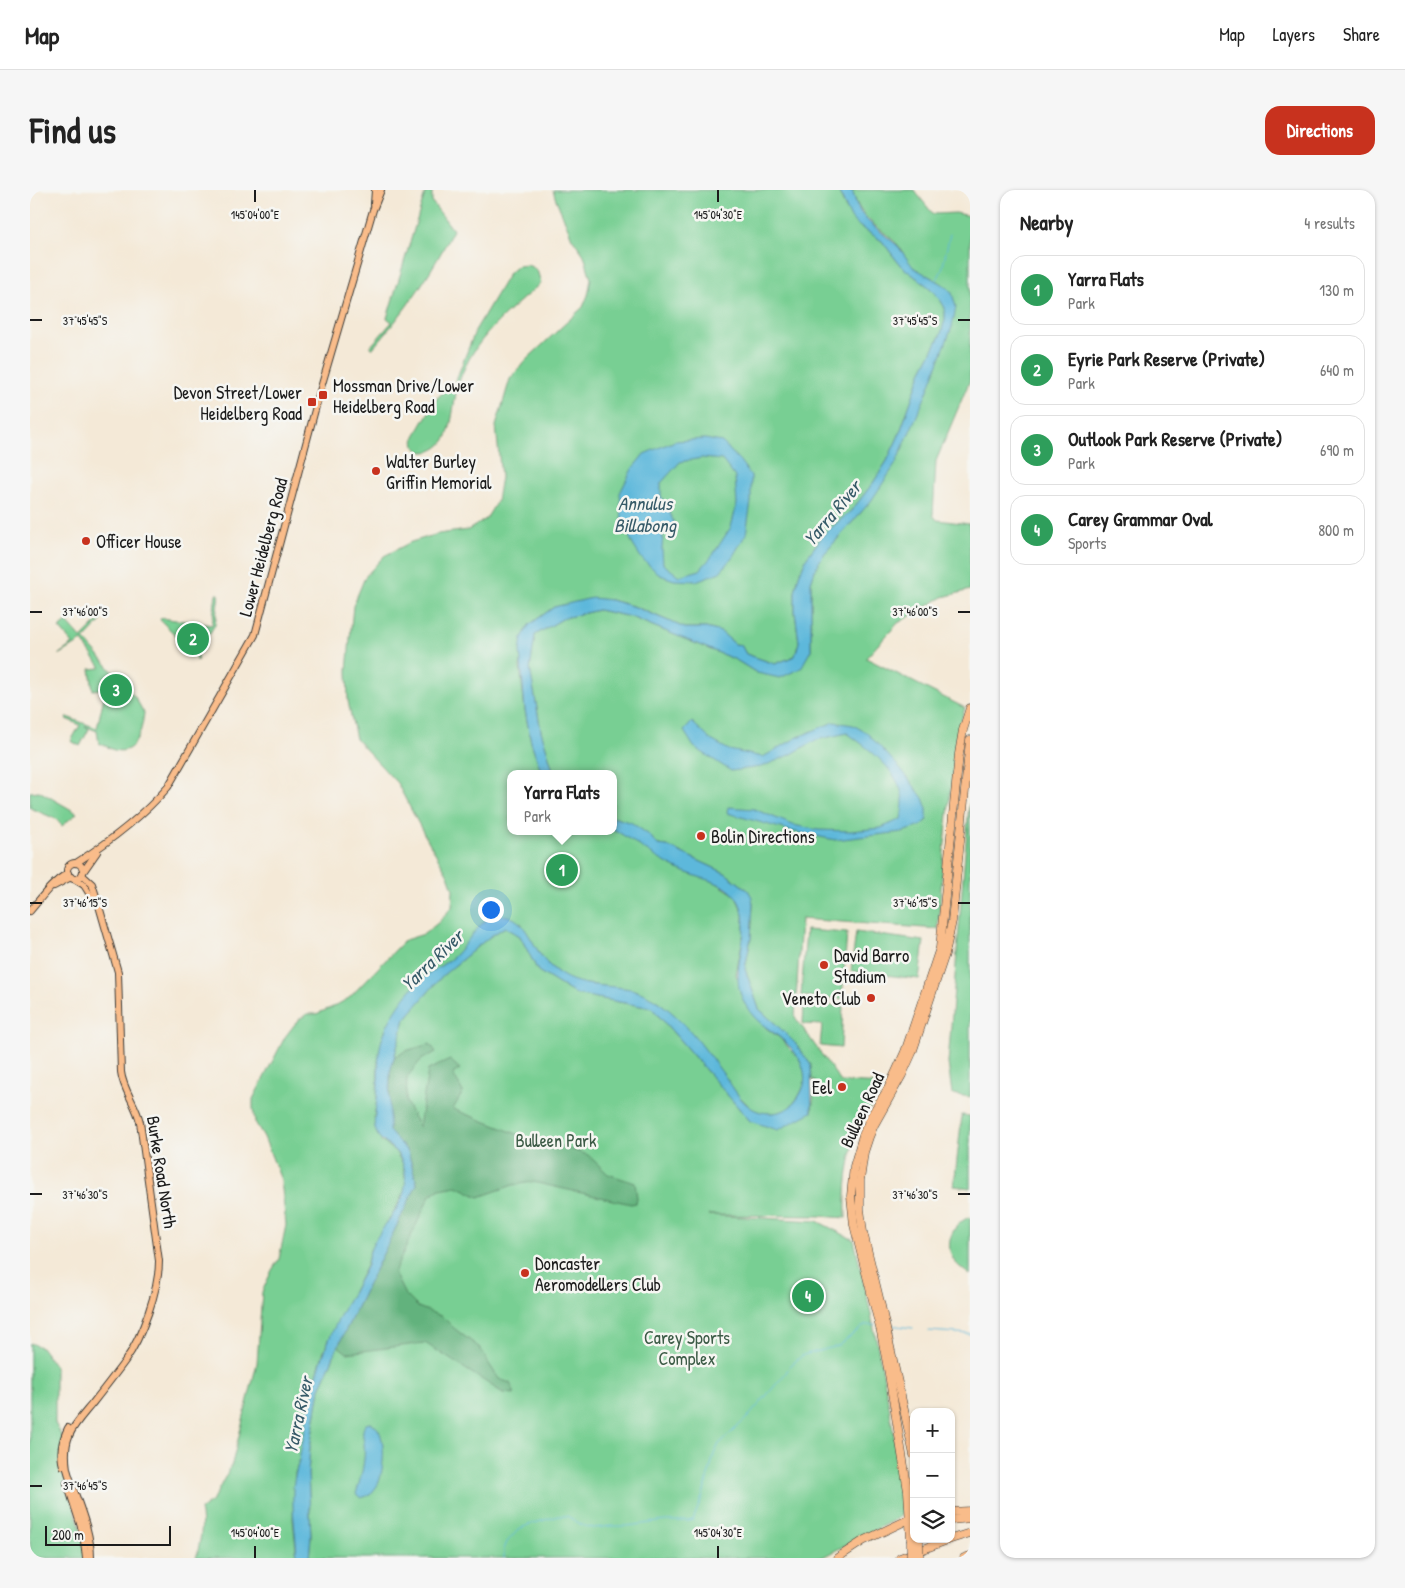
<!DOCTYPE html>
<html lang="en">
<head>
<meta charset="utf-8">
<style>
  body { margin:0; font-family:"Patrick Hand",sans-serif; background:#f6f6f6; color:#222 }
  .controls { position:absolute; right:15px; bottom:15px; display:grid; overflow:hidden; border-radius:10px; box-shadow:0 1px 4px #0004 }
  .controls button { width:45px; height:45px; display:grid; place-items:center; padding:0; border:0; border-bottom:1px solid #e0e0e0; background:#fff; color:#222; font:25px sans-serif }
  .scale { position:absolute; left:15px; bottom:12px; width:126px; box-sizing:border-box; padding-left:5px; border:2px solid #1c1c1c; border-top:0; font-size:14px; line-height:18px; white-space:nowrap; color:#1c1c1c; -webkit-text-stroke:4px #f6f6f2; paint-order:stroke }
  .you { position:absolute; left:460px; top:719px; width:18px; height:18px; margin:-12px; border:4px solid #fff; border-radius:50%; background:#1a73e8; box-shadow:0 0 0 8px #1a73e833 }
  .badge { display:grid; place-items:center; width:32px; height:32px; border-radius:50%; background:#c8321e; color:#fff; font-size:16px; font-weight:700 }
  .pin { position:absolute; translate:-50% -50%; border:2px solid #fff; box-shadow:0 1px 5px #0006 }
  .popup { position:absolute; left:477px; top:580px; width:110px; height:65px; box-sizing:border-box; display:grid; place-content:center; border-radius:10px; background:#fff; filter:drop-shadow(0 1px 4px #0005); font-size:16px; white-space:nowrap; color:#767676 }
  .popup b { font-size:19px; color:#222 }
  .popup::after { content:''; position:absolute; left:50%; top:100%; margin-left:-10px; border:10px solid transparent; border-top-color:#fff }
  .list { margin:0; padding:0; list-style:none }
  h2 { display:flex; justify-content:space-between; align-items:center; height:65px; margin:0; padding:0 20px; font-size:21px }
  h2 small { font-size:16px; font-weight:400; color:#767676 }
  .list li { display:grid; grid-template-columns:32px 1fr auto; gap:15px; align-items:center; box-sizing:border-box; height:70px; margin:0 10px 10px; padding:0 10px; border:1px solid #e0e0e0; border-radius:15px }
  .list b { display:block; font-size:19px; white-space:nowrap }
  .list p { margin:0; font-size:16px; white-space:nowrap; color:#767676 }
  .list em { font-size:16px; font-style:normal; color:#767676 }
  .icon { flex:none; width:28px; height:28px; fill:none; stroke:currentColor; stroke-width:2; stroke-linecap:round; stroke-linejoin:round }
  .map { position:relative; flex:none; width:940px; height:1368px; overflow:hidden; border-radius:15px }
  header { display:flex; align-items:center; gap:30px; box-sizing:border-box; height:70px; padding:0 25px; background:#fff; border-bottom:1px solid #e0e0e0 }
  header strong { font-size:24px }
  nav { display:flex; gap:28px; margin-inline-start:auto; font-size:18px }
  .intro { display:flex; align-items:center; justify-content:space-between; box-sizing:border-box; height:120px; padding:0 30px }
  h1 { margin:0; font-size:35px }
  .button { padding:12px 22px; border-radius:15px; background:#c8321e; color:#fff; font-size:18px; font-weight:700 }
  main { display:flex; gap:30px; padding:0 30px }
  aside { flex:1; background:#fff; border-radius:15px; box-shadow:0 1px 4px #0004 }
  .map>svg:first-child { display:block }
</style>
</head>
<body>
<header>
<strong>Map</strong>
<nav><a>Map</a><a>Layers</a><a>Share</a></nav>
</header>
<div class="intro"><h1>Find us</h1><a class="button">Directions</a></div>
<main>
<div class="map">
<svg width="940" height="1368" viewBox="0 0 940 1368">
  <rect width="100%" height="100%" fill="#f6f6f2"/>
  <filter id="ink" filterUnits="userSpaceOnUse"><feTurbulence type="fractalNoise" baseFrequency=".02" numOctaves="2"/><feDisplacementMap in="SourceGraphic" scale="10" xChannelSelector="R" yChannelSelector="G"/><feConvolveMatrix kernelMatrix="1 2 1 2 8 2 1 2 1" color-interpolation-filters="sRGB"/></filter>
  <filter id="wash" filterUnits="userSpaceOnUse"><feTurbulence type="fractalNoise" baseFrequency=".0096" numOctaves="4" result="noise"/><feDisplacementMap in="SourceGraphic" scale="20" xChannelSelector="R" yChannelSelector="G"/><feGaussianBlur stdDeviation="1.12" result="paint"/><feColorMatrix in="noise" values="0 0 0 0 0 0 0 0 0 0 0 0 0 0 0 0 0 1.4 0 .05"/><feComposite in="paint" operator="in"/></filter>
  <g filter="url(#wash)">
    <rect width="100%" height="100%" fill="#f4e9d7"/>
    <g fill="#78cf93" stroke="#4a7658">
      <path d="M396 0H402V12L423 40C402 83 374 123 342 159L340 157 362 132 357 128Z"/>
      <path d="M523 0H808L816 19 840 43 852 51 871 76 900 98 911 111 915 118V129L911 144 891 183 869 245 857 271 843 293 822 320 794 344 777 367 769 385 765 402V422L769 452 765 466 745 474 716 464 711 455 705 454 691 442 676 438H655L606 417 581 410 524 417 499 435 490 477 495 520 501 552 512 584H481V641H583V639L660 684 682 690 705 705 713 722 714 742 706 785 736 838 750 848 772 872 775 883 774 896 769 906 759 919 746 923H731L722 919 708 905 655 836 641 822 626 810 604 800 548 793 536 789 514 771 491 733 456 730 424 767 393 788 383 798 368 819 355 841 351 855 348 871 347 909 344 927 351 951 365 961 373 974 376 992 375 1000 366 1018 340 1060 336 1076 313 1121 294 1160 284 1195 270 1269 265 1283 263 1329 267 1368H166C170 1352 174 1336 170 1320L183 1310 202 1274 227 1173 232 1102 242 1080 249 1069 256 1035 251 990 234 947 225 932 223 918V909L255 847 268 830 277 824H286L303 817 319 808 375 750 394 744 409 732 422 717 423 699 418 685 393 642 367 593 326 549 318 511 317 481 323 416 335 387 354 366 381 352 408 344 438 340 456 329 467 311 471 287 466 236 480 189 496 170 553 117 558 105 561 89 554 65 542 48 525 7Z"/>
      <path d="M822 0H884L903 24 926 23 940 26V190L906 271 903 325 907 330 940 334V400L913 407 868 433 836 468 935 518 926 548 913 672 908 739 771 729 765 827 811 892 856 894C846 910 833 927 827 945 817 972 815 1000 816 1028L789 1026 678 1025 787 1031 824 1050C845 1139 864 1228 874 1319L868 1328 791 1368H279L281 1346 278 1284 280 1258 290 1199 308 1156 387 994 378 962 360 882 375 829 412 786 458 748 475 737 490 746 508 781 545 804 622 818 720 931 782 922 785 890H782L781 875 765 853 751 839 729 819 715 779 721 748 723 714 718 700 695 683 637 656 628 655 619 645 583 627V584H524L511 541 500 479 505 445 534 428 568 420 601 427 706 470 727 483 781 460V392L786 377 794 364 841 311 922 137 917 97C907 89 894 85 884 78 876 72 874 62 868 55 847 34 831 32 822 0Z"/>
      <path d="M498 75 507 80 511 93C478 122 443 149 429 192 423 209 423 240 414 251 405 264 380 269 385 246L407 208 426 190 446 139 479 83 487 76Z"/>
      <path d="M186 404H189L185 435 167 463 168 470H166L165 464 130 430 131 428 182 435Z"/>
      <path d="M70 429 72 430 54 449 105 507 114 523C112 539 107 566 84 560 79 558 74 555 69 553L67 541 55 536 59 539 50 556 41 551 50 535 36 529 37 527 67 538 74 507 72 499 63 500 60 479 70 478V476L52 451 29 465V464L43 454 29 438 37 432 51 448Z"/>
      <path d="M9 601 47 623 32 636 26 629 0 618V602Z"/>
      <path d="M939 614H940V907L922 904 918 873Z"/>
      <path d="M776 740 817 743 812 809 771 806Z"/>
      <path d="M826 742 894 751 889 789 821 781Z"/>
      <path d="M774 814 813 816 811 858 790 856 792 835 773 834Z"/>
      <path d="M932 925 940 926V998L924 996Z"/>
      <path d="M940 1027V1085C935 1081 929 1077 925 1072 913 1056 922 1033 940 1027Z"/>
      <path d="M0 1153 11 1157 25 1176V1233L33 1249 32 1276 54 1350 55 1368H0Z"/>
    </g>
    <path fill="#62b27d" stroke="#3f674c" d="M400 854 406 862 391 870 377 887 376 912 389 937 398 880 420 870 430 879 423 884 433 902 423 919 510 953 516 951 558 965 578 984 605 993 607 1008 606 1013 601 1014 503 992 483 995 449 1007 427 996 410 999 400 1005 364 1083 374 1103 388 1117 413 1127 425 1139 450 1158 459 1174 469 1189 480 1193 485 1204 473 1203 395 1153 317 1163 308 1156 387 994 378 962 359 941 360 882 364 868 375 861Z"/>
    <g fill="#5db8db" stroke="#3c6a7c" fill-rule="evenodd">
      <path d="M808 0H822L827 16 831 23 839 32 868 56 883 77 917 97 922 103 926 117 922 137 896 205 865 275 841 311 794 364 786 377 781 392V460L771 478 750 488 727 483 706 470 601 427 568 420 534 428 505 445 500 479 511 541 524 584H512L501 552 495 520 490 461 492 448 499 435 524 417 562 408 581 410 605 417 655 438H676L691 442 705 454 711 455 716 464 745 474 765 466 769 452 765 422V402L769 385 777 367 794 344 822 320 843 293 857 271 869 245 891 183 911 144 915 129V118L911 111 900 98 871 76 852 51 826 34 821 28Z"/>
      <path d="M675 249 692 252 710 271 721 286V312L716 344 703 366 690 382 666 391 644 390 630 385 612 369 603 355 592 330 590 303 602 279 614 264 645 251ZM672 268 692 270 705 287 707 314 701 337 682 366 670 380 649 386 633 374 632 359 633 344 644 333 638 318 631 306V293L650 272Z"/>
      <path d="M662 532 681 550 699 560 733 567 768 547 804 532 823 535 837 543 871 579 893 608 897 619V630L891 636 872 642 805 650 761 641 697 623 698 617 724 619 763 635 788 640 821 641 851 638 871 629C872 623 873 616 873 610 870 581 838 558 817 543L786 550 760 565 731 577 701 581 664 557 654 541Z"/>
      <path d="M583 627 602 633 619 645 628 655 637 656 695 683 718 700 722 707 723 714 721 748 715 779 729 819 751 839 765 853 781 875 782 922 748 940 720 931 622 818 545 804 508 781 490 746 475 737 458 748 412 786 375 829 360 882 359 941 378 962 387 994 308 1156 290 1199 280 1257 278 1284 281 1346 279 1368H267C266 1345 262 1324 263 1301 263 1288 268 1277 270 1265 277 1230 282 1196 294 1163 301 1142 312 1121 323 1102 327 1093 333 1084 337 1075 338 1071 338 1065 340 1061 348 1039 373 1019 375 996 377 984 373 969 365 961 357 953 348 950 345 939 343 929 346 919 347 909 349 892 347 875 350 857 355 833 374 804 393 788 401 782 410 777 418 771 434 761 448 729 466 726 495 720 501 757 517 773 539 795 556 794 585 797 592 798 600 798 607 801 619 805 629 812 639 820 662 839 679 865 697 889 704 899 710 910 720 917 727 922 734 923 742 923 753 922 760 919 767 909 785 885 768 862 748 846 740 840 732 835 725 828 718 820 713 812 710 802 701 771 726 737 706 707 696 693 676 690 660 684 631 674 609 654 583 639Z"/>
      <path d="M341 1233C358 1240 354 1278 349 1292 347 1297 343 1301 340 1305L331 1308 326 1304C331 1287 336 1270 334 1253 333 1246 331 1240 336 1234Z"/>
    </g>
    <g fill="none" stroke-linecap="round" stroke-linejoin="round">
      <g stroke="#5db8db" stroke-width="1">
        <path d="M906 91 912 80 920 44"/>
        <path d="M859 1135 883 1138"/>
        <path d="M899 1141 940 1144"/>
        <path d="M474 1368V1359L477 1352 489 1339 498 1335 528 1326H537L554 1336 564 1338 582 1336H597L635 1331H659L663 1330 673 1305 684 1264 689 1254 718 1227 755 1184 761 1175 773 1165 808 1156 831 1138 836 1135H845"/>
      </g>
    </g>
  </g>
  <g filter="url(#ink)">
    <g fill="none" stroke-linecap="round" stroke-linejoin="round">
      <defs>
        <g id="major">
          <path d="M344 14 345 0"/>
          <path d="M46 673C79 652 112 627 138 597L225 445 290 201 343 20 351 0"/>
          <circle cx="45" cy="681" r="8"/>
          <path d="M53 682 67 662"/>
          <path d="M52 685 62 694 67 709 88 782 91 882C93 900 106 914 110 932L129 1071C129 1100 112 1147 95 1171 84 1186 73 1200 62 1214 43 1237 32 1246 37 1279 45 1308 61 1337 61 1368"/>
          <path d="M44 689 54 695 65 713"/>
          <path d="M24 696 41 687"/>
          <path d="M0 721C11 708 22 692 38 683"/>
          <path d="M33 1276C29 1262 32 1250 38 1238"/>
          <path d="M37 1293 53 1343 56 1368"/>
        </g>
        <g id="highway">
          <path d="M884 1265 851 1116 833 1042 830 1019V990L834 962 839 947 844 935 872 885 882 863 915 764 922 731 940 550"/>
          <path d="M921 1322 940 1321"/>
          <path d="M921 1330 940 1328"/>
          <path d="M921 1349 940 1343"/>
          <path d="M881 1350 878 1301 859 1184 851 1142 824 1035 821 1006 824 976 833 945 841 926 858 899 875 862 910 758 929 564 933 540 940 518"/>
          <path d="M807 1368 833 1351 884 1327"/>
          <path d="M870 1368 920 1349"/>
          <path d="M934 1368 940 1366"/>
        </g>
      </defs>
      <use href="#major" stroke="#3c3b38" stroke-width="8"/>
      <use href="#highway" stroke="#3c3b38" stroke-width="9"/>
      <use href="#major" stroke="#f9bc8a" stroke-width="6"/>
      <use href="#highway" stroke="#f9bc8a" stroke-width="8"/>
      <defs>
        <g id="highway-bridge">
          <path d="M889 1349V1368"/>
          <path d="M881 1350V1368"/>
        </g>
      </defs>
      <use href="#highway-bridge" stroke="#3c3b38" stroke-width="9" stroke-linecap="butt"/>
      <use href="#highway-bridge" stroke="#f9bc8a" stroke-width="8"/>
    </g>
  </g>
  <path fill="none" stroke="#1c1c1c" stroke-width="2" d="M225 0V12M688 0V12M0 130H12M928 130H940M0 422H12M928 422H940M0 713H12M928 713H940M0 1004H12M928 1004H940M0 1296H12M225 1356V1368M688 1356V1368"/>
  <g fill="#c8321e" stroke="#f6f6f2" stroke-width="2">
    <rect x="288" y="200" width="10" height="10" rx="2.5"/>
    <rect x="277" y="207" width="10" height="10" rx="2.5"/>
    <circle cx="346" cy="281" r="5"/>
    <circle cx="56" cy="351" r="5"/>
    <circle cx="671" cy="646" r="5"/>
    <circle cx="794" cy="775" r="5"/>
    <circle cx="841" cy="808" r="5"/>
    <circle cx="812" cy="897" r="5"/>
    <circle cx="495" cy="1083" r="5"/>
  </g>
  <g text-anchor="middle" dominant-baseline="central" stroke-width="5" stroke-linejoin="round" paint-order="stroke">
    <g font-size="18" fill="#1c1c1c" stroke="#f6f6f2" text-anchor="start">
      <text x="303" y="195">Mossman Drive/Lower<tspan x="303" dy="21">Heidelberg Road</tspan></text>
      <text x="272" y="202" text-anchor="end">Devon Street/Lower<tspan x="272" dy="21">Heidelberg Road</tspan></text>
      <text x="356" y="271">Walter Burley<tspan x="356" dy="21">Griffin Memorial</tspan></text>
      <text x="66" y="351">Officer House</text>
      <text x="681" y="646">Bolin Directions</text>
      <text x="804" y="765">David Barro<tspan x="804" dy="21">Stadium</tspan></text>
      <text x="831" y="808" text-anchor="end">Veneto Club</text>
      <text x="802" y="897" text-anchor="end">Eel</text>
      <text x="505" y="1073">Doncaster<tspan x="505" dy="21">Aeromodellers Club</tspan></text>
    </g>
    <g font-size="18" fill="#1c1c1c" stroke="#f6f6f2">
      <text transform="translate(233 357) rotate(-75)">Lower Heidelberg Road</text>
      <text transform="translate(832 920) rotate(-65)">Bulleen Road</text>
      <text transform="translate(132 982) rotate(81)">Burke Road North</text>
    </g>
    <g font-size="18" fill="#3c5b46" stroke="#f6f6f2">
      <text x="526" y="950">Bulleen Park</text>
      <text x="657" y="1147">Carey Sports<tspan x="657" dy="21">Complex</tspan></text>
    </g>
    <g font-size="19" font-style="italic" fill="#365a68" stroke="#f6f6f2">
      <text x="615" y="313">Annulus<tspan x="615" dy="22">Billabong</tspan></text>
      <text transform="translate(802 323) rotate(-50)">Yarra River</text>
      <text transform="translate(402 770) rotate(-44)">Yarra River</text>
      <text transform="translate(268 1225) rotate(-78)">Yarra River</text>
    </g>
  </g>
  <g font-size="12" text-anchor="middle" fill="#1c1c1c" stroke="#f6f6f2" stroke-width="5" stroke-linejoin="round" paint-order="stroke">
    <text x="225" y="29">145°04'00"E</text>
    <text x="688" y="29">145°04'30"E</text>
    <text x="55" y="135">37°45'45"S</text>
    <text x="885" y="135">37°45'45"S</text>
    <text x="55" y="426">37°46'00"S</text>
    <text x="885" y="426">37°46'00"S</text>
    <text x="55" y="717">37°46'15"S</text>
    <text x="885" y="717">37°46'15"S</text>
    <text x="55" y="1009">37°46'30"S</text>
    <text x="885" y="1009">37°46'30"S</text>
    <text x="55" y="1300">37°46'45"S</text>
    <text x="225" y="1347">145°04'00"E</text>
    <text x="688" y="1347">145°04'30"E</text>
  </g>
</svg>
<div class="controls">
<button>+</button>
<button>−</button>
<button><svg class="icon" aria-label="layers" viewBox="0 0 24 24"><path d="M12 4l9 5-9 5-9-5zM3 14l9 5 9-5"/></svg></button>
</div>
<div class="scale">200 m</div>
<div class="you"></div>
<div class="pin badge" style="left:532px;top:680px;background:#2e9e5b">1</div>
<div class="popup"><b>Yarra Flats</b>Park</div>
<div class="pin badge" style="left:163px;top:449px;background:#2e9e5b">2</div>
<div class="pin badge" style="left:86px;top:500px;background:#2e9e5b">3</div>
<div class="pin badge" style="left:778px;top:1106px;background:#2e9e5b">4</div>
</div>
<aside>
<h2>Nearby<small>4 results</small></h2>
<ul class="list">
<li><span class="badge" style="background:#2e9e5b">1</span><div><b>Yarra Flats</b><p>Park</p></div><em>130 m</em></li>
<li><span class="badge" style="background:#2e9e5b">2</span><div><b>Eyrie Park Reserve (Private)</b><p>Park</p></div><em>640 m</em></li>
<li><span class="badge" style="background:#2e9e5b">3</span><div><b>Outlook Park Reserve (Private)</b><p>Park</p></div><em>690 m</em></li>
<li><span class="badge" style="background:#2e9e5b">4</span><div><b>Carey Grammar Oval</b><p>Sports</p></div><em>800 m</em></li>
</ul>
</aside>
</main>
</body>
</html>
